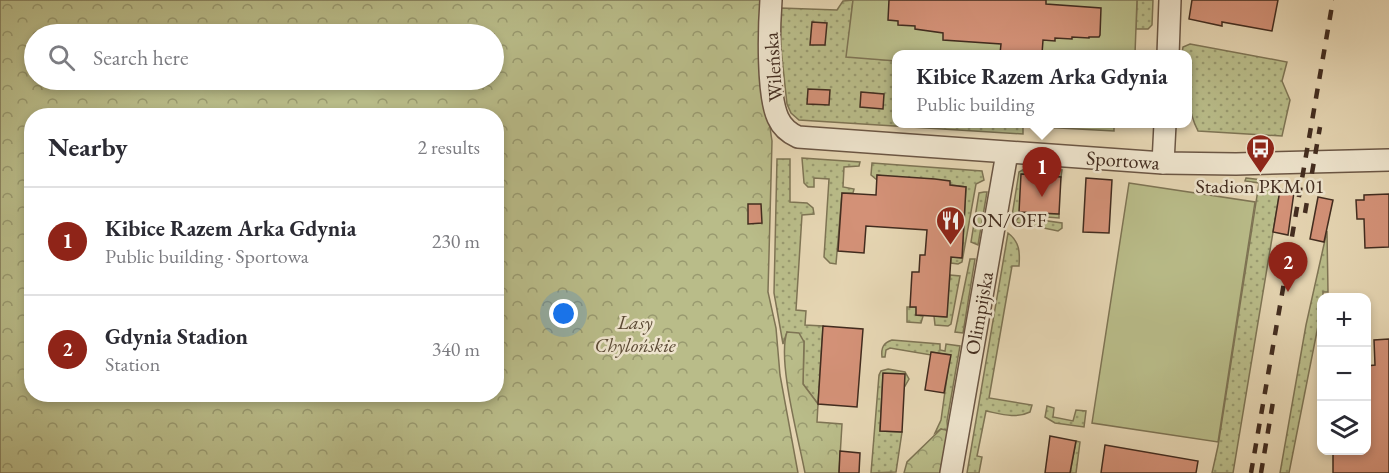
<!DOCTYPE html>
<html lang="en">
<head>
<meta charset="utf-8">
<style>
  body { margin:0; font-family:"EB Garamond",serif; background:#f2f2f3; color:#2b2b33 }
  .controls { position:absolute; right:18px; bottom:18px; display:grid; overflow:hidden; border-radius:12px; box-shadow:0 3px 9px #0003 }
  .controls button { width:54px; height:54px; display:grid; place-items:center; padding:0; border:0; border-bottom:2px solid #e1e1e2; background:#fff; color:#2b2b33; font:30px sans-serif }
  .you { position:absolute; left:564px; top:314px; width:21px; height:21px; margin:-15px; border:4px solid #fff; border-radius:50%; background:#1a73e8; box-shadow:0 0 0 9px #1a73e833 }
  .badge { display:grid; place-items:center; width:39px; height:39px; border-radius:50%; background:#8f2418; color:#fff; font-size:20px; font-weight:700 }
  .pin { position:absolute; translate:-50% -50px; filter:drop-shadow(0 2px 3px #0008) }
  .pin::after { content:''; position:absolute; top:32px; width:21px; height:18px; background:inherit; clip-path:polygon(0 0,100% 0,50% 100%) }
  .popup { position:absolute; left:892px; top:50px; width:300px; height:78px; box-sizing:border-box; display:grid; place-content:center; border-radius:12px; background:#fff; filter:drop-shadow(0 2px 4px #0005); font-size:20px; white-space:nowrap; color:#7c7c81 }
  .popup b { font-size:22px; color:#2b2b33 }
  .popup::after { content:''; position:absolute; left:50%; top:100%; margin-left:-12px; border:12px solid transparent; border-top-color:#fff }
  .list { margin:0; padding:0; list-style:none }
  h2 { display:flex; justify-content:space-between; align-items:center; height:78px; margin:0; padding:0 24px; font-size:26px }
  h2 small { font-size:20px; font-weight:400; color:#7c7c81 }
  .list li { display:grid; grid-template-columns:39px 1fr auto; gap:18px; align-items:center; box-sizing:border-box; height:108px; padding:0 24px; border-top:2px solid #e1e1e2 }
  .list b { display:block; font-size:22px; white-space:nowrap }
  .list p { margin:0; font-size:20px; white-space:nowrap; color:#7c7c81 }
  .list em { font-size:20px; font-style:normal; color:#7c7c81 }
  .icon { flex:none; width:33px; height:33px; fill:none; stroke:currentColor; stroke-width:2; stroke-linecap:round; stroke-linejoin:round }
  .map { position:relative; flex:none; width:1389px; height:473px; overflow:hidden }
  .search { position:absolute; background:#fff; box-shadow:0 3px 9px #0003; left:24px; top:24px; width:480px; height:66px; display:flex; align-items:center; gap:15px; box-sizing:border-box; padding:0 21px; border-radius:33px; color:#7c7c81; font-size:22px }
  .panel { position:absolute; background:#fff; box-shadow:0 3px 9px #0003; left:24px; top:108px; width:480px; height:294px; border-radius:24px }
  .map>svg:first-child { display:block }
</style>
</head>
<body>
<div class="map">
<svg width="1389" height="473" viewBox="0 0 1389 473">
  <defs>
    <pattern id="grass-dots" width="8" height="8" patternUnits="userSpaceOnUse" patternTransform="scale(1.5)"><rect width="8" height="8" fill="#b9bc89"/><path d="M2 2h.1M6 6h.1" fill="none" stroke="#98996f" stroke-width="1.8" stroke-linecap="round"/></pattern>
    <pattern id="forest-crowns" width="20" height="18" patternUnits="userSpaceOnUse" patternTransform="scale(1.5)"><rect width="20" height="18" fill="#b9bc89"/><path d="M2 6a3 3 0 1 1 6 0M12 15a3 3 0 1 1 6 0" fill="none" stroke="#98996f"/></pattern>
  </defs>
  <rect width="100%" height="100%" fill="#e5d5b2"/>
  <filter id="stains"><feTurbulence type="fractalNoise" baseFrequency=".00333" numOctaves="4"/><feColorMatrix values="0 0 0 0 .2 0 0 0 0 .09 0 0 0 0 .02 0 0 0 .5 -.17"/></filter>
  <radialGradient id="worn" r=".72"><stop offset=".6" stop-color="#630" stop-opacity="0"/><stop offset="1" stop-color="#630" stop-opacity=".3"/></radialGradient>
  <g fill="url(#grass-dots)" stroke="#7e7454" stroke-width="1.5">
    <path d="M853 0 847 56 896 61V124H1023V134L799 120 791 113 787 104 779 30 781 8 837 10 843 1Z"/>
    <path d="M1137 0H1153L1152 25 1148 29H1136Z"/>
    <path d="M1190 44 1287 62 1282 81 1290 100 1282 136 1198 131C1185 105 1188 84 1188 55L1182 54 1183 47Z"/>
    <path d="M802 158 860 162 859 166 844 167 843 187 854 189 853 193H842L836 264 830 263 824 257 829 179 814 178V187H808L804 183Z"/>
    <path d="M777 159H790V202L807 203 813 208 814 214 802 215 796 310 806 311 805 325 823 326 818 404 803 384 804 341 787 332 783 344 774 293Z"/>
    <path d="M872 163 982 171 984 180 976 184 962 262 958 264 951 263V257L962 258 966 187 877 175V180L871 175Z"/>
    <path d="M1028 167 1062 170 1061 177 1022 174 1020 212 1059 214V218L1020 215 1012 216 1019 172Z"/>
    <path d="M1246 178 1273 181 1280 190 1233 473H1212L1218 446 1259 183 1245 181Z"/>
    <path d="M984 192H987L978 245 971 242 979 193Z"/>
    <path d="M1019 217 1062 223V228L1058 231 1015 222Z"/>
    <path d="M1327 231 1328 292H1323V297L1322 298 1321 326H1318L1289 473H1280L1306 325Z"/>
    <path d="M1008 233C1020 242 1020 253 1019 266H1012L989 398 1032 405 1030 412C1016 419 1001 414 986 411L977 456 982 457 979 473H967Z"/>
    <path d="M970 259H975L963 333 955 332Z"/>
    <path d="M950 275 960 276 951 324 948 326 935 325 934 316 946 317Z"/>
    <path d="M907 307H917L916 315 923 316 921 323 907 322Z"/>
    <path d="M892 340 940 344V350L945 351 946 344 960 346 947 421 948 434 941 429 935 433 941 420 950 355 932 352 931 355 890 348 886 350 885 357H882C881 348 883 343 892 340Z"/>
    <path d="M888 369 905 372 909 379 905 386 883 374 880 431 902 432 896 472 871 473 879 375 881 371Z"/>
    <path d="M1047 406 1054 408 1053 417 1073 421 1076 410 1086 411 1084 427 1055 423 1045 417Z"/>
    <path d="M1076 441 1080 442 1076 473H1070Z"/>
  </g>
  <g fill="url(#forest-crowns)" stroke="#7e7454" stroke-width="1.5" fill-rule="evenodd">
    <path d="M0 0H762L766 101 772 141 768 292 776 328 780 375 798 473H0ZM34 34H494V80H34ZM32 116H496V394H32Z"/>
    <path d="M787 332 799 333 804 342 803 384 818 404 817 422 842 424 839 473H805C799 440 777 361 787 332Z"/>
    <path d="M941 429 946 430 948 434 940 473H904L907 462Z"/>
  </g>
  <g fill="#b9bc89" stroke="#7e7454" stroke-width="1.5">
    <path d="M853 0H1137L1135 54 896 55V61L846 57Z"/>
    <path d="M1023 124H1114V131L1023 126Z"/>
    <path d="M1129 183 1255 202 1218 442 1092 423Z"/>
  </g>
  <g fill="#d39177" stroke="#422c1f" stroke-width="1.5">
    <path d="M889 0H1046V4L1101 8 1100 35 1099 37H1089V38L1072 37V39L1055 38V41L1043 40 1042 54H1000L1001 44 943 40V33L915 29V26L898 25V21L888 20Z"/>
    <path d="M1192 0H1278L1272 31 1222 22V26L1189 19Z"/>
    <path d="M812 22 827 23 825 45H810Z"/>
    <path d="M808 89 830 90 829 105 807 104Z"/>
    <path d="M861 92 884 94 883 109 860 107Z"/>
    <path d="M1021 174 1061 177 1059 214 1019 212Z"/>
    <path d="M877 175 935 179 950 181V185L966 187 962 258 951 257 947 317 916 315V307H910L912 272H919L920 255H925L927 230 866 226 864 253 838 251 842 193 876 195Z"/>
    <path d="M1086 178 1112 180 1109 233 1083 232Z"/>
    <path d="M1280 190 1294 192 1288 235 1273 232Z"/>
    <path d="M1389 194V247L1365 248 1364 219H1357L1356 200H1364V195Z"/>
    <path d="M1318 197 1333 200 1324 242 1310 239Z"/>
    <path d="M748 204H761L762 223 748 224Z"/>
    <path d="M823 326 863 329 857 407 818 404Z"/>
    <path d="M1389 339V473H1333V450H1366V366L1375 365 1374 340Z"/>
    <path d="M931 352 951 355 944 393 925 390Z"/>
    <path d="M883 373 905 374 902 432 880 431Z"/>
    <path d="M1050 436 1076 441 1070 473H1045Z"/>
    <path d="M1105 445 1198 461 1196 473H1101Z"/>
    <path d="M840 451 860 453 859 473H839Z"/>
  </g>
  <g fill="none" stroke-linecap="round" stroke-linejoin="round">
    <defs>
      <g id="minor">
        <path d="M771 0C769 28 767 94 778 118 782 127 789 133 798 137L1163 163 1236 164 1389 160"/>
        <path d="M1168 55 1170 0"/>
        <path d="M1163 163 1165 124"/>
        <path d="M951 473 1007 153"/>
      </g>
    </defs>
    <use href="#minor" stroke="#6b5644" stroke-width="24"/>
    <use href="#minor" stroke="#eee4cd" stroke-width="21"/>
    <g stroke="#422c1f" stroke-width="4.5" stroke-dasharray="10 10" stroke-linecap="butt">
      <path d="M1305 213 1320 127"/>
      <path d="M1251 473 1333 0"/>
      <path d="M1261 473 1274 396"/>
    </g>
  </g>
  <defs>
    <symbol id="bus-pin" viewBox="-11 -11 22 30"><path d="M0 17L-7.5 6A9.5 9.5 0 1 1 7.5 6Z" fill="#8f2418" stroke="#eee4cd"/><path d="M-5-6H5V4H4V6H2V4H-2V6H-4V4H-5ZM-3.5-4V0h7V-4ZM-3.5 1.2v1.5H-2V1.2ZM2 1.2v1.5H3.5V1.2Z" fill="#fff"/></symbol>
    <symbol id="restaurant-pin" viewBox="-11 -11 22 30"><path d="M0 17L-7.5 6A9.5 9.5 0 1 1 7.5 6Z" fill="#8f2418" stroke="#eee4cd"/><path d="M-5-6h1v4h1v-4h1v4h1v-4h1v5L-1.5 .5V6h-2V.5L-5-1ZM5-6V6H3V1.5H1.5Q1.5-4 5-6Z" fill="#fff"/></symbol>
  </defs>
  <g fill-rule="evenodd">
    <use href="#bus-pin" x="1244" y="132" width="33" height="45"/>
    <use href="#restaurant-pin" x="934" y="204" width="33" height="45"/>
  </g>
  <g text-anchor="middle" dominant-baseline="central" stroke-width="5" stroke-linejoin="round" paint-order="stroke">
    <g font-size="20" fill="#422c1f" stroke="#eee4cd">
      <text transform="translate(773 67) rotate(-94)">Wileńska</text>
      <text transform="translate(1123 160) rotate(4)">Sportowa</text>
      <text transform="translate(979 313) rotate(-80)">Olimpijska</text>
    </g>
    <g font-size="20" fill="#422c1f" stroke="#eee4cd">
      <text x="1260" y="186">Stadion PKM 01</text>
      <text x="972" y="220" text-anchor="start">ON/OFF</text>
    </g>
    <g font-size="20" font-style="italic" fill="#5a4934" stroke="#eee4cd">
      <text x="635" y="322">Lasy<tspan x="635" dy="23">Chylońskie</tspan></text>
    </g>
  </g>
  <rect width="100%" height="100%" filter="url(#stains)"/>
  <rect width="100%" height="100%" fill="url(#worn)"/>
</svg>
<div class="controls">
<button>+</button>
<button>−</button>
<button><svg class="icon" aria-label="layers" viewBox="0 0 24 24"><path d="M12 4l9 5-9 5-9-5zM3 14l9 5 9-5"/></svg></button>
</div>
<div class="you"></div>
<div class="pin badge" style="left:1042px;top:197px">1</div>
<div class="popup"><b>Kibice Razem Arka Gdynia</b>Public building</div>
<div class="pin badge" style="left:1288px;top:292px">2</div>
<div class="search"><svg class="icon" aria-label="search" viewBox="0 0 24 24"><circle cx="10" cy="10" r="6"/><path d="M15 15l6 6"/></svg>Search here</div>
<section class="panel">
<h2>Nearby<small>2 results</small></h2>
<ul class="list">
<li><span class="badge">1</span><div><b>Kibice Razem Arka Gdynia</b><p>Public building · Sportowa</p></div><em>230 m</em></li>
<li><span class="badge">2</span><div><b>Gdynia Stadion</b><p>Station</p></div><em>340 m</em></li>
</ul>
</section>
</div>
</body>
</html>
